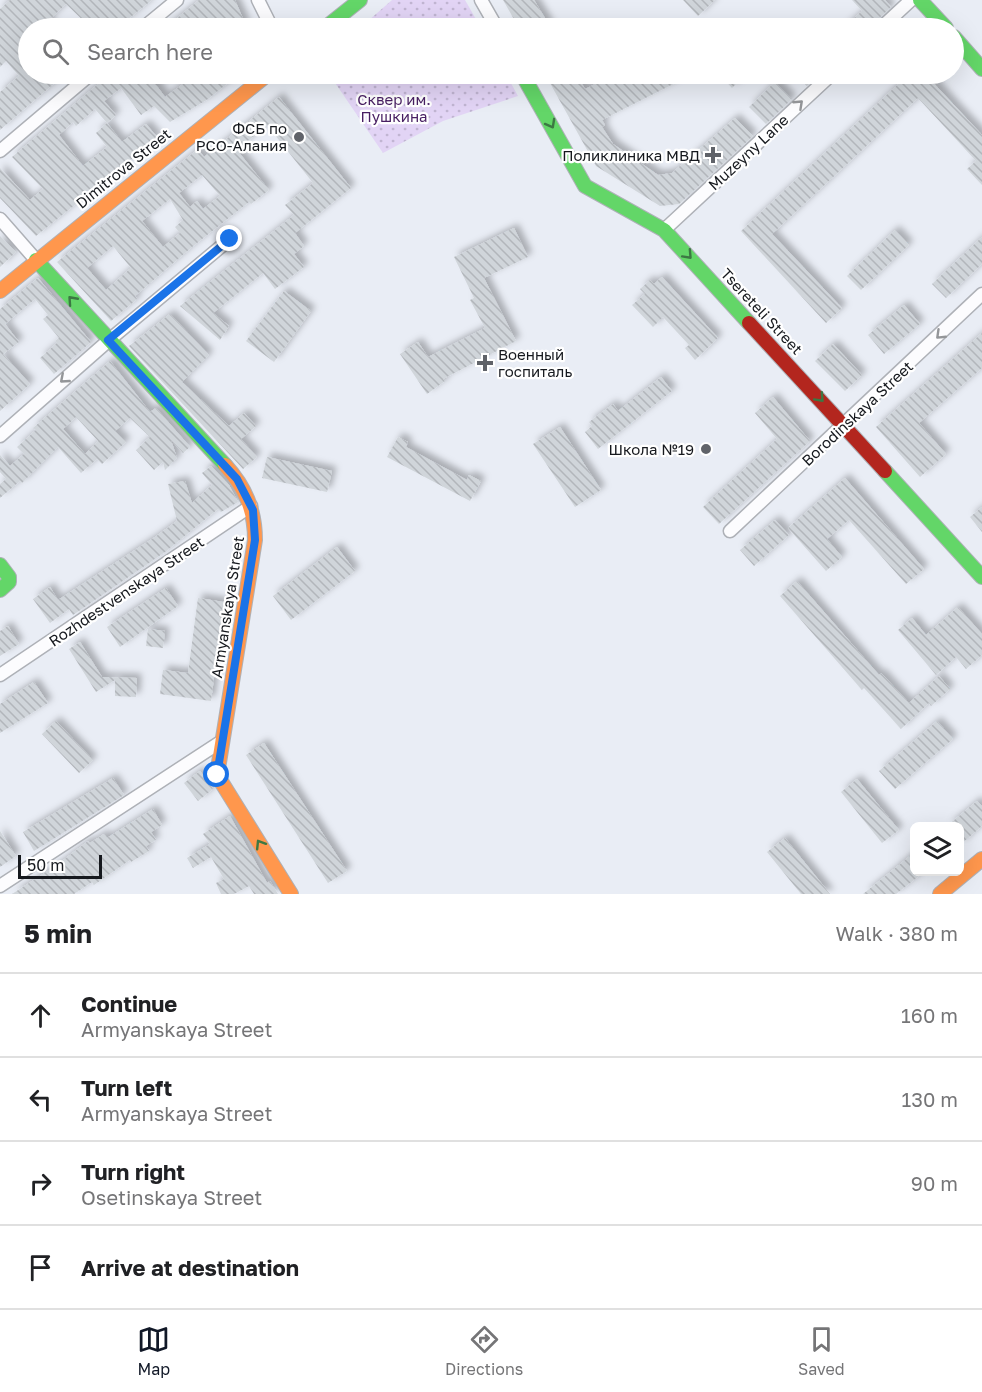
<!DOCTYPE html>
<html lang="en">
<head>
<meta charset="utf-8">
<style>
  body { margin:0; font-family:"Golos Text",sans-serif; background:#f6f6f6; color:#202124 }
  .controls { position:absolute; right:18px; bottom:18px; display:grid; overflow:hidden; border-radius:9px; box-shadow:0 6px 24px #0002 }
  .controls button { width:54px; height:54px; display:grid; place-items:center; padding:0; border:0; border-bottom:2px solid #e0e0e0; background:#fff; color:#202124; font:30px sans-serif }
  .scale { position:absolute; left:18px; bottom:15px; width:84px; box-sizing:border-box; padding-left:6px; border:3px solid #16191e; border-top:0; font-size:16px; line-height:21px; white-space:nowrap; color:#16191e; -webkit-text-stroke:4px #fff; paint-order:stroke }
  .stop { position:absolute; width:18px; height:18px; margin:-14px; border:4px solid #1a73e8; border-radius:50%; background:#fff }
  .stop.end { background:#1a73e8; border-color:#fff; box-shadow:0 2px 6px #0008 }
  .list { margin:0; padding:0; list-style:none }
  h2 { display:flex; justify-content:space-between; align-items:center; height:78px; margin:0; padding:0 24px; font-size:26px }
  h2 small { font-size:20px; font-weight:400; color:#757577 }
  .list li { display:grid; grid-template-columns:39px 1fr auto; gap:18px; align-items:center; box-sizing:border-box; height:84px; padding:0 24px; border-top:2px solid #e0e0e0 }
  .list b { display:block; font-size:22px; white-space:nowrap }
  .list p { margin:0; font-size:20px; white-space:nowrap; color:#757577 }
  .list em { font-size:20px; font-style:normal; color:#757577 }
  .icon { flex:none; width:33px; height:33px; fill:none; stroke:currentColor; stroke-width:2; stroke-linecap:round; stroke-linejoin:round }
  .map { position:relative; flex:none; width:982px; height:894px; overflow:hidden }
  .search { position:absolute; background:#fff; box-shadow:0 6px 24px #0002; left:18px; right:18px; top:18px; height:66px; display:flex; align-items:center; gap:15px; box-sizing:border-box; padding:0 21px; border-radius:33px; color:#757577; font-size:22px }
  .sheet { height:414px; background:#fff }
  nav { display:flex; justify-content:space-around; align-items:center; box-sizing:border-box; height:84px; border-top:2px solid #e0e0e0; background:#fff; font-size:16px; color:#757577 }
  nav a { display:grid; justify-items:center; gap:3px }
  nav .on { color:#111827 }
  .map>svg:first-child { display:block }
</style>
</head>
<body>
<div class="map">
<svg width="982" height="894" viewBox="0 0 982 894">
  <defs>
    <pattern id="park-dots" width="8" height="8" patternUnits="userSpaceOnUse" patternTransform="scale(1.5)"><rect width="8" height="8" fill="#e2d4f5"/><path d="M2 2h.1M6 6h.1" fill="none" stroke="#c1b5d2" stroke-width="1.8" stroke-linecap="round"/></pattern>
    <pattern id="building-back-hatch" width="6" height="6" patternUnits="userSpaceOnUse" patternTransform="scale(1.5)"><rect width="6" height="6" fill="#d0d5da"/><path d="M-1 5l2 2M0 0l6 6M5-1l2 2" fill="none" stroke="#b2b6bb"/></pattern>
    <filter id="shadow"><feDropShadow dx="4.5" dy="-4.5" stdDeviation="3" flood-color="#0004"/></filter>
  </defs>
  <rect width="100%" height="100%" fill="#e9edf5"/>
  <g fill="url(#park-dots)">
    <path d="M392 0H465L481 28H360Z"/>
    <path d="M329 74H506L518 96 443 121 383 153Z"/>
  </g>
  <g fill="url(#building-back-hatch)" fill-rule="evenodd" filter="url(#shadow)">
    <path d="M10 0H152L117 28H91L66 4 48 21 55 28H28V74H65L0 130V92L19 76 6 61 0 67V9Z"/>
    <path d="M199 0H235L247 28H222L216 19 203 28H165Z"/>
    <path d="M503 0H534L551 28H519Z"/>
    <path d="M683 0H715L698 16Z"/>
    <path d="M852 0H885L891 7 875 22 873 28H843L862 11Z"/>
    <path d="M110 74H148L165 97 197 74H239L208 99 170 122 154 106 141 115 121 88 104 101 116 115 107 123 95 109 76 126 73 122 59 135 83 166 107 147 96 133 107 123 122 142 146 124 158 138 36 236 0 198V168L30 200 43 189 12 157Z"/>
    <path d="M545 74H576L585 89 610 77 613 83 631 74H693L602 120 605 125 602 127 613 144 658 175 672 173 735 118 753 136 679 204 660 206 596 166Z"/>
    <path d="M719 74H738L742 78 732 88Z"/>
    <path d="M795 74H820L807 86Z"/>
    <path d="M909 74H925L982 135V185L967 169 976 161 918 98 772 234 842 308 826 323 741 231Z"/>
    <path d="M775 82 792 99 766 124 749 107Z"/>
    <path d="M279 97 351 188 295 233 304 246 294 254 304 267 275 289 263 273 213 313 229 326 220 340 180 306 294 215 285 205 313 183 267 125 237 150 269 190 251 204 249 202 192 247 135 296 137 299 111 321 57 262 198 149 204 157ZM202 175 220 196 203 209 197 201 190 207 179 193ZM170 199 183 220 175 227 180 233 163 247 142 221ZM113 246 131 268 106 290 87 268Z"/>
    <path d="M514 228 528 257 484 278 516 341 443 379 445 381 427 394 400 354 418 342 428 357 485 328 470 300 474 298 454 257Z"/>
    <path d="M895 230 909 245 861 290 847 276Z"/>
    <path d="M0 236 16 252 0 267Z"/>
    <path d="M982 237V264L946 298 932 284Z"/>
    <path d="M662 277 718 338 695 360 685 348 689 345 663 317 653 327 632 305 645 294 640 289 650 280 654 284Z"/>
    <path d="M38 278 91 342 54 374 40 358 57 343 55 341 59 338 43 319 48 315 35 299 5 324 19 342 3 354 30 384 0 411V309Z"/>
    <path d="M284 291 311 311 274 362 246 341Z"/>
    <path d="M904 305 920 324 884 354 868 335Z"/>
    <path d="M170 314 209 355 182 382 229 426 244 413 256 426 241 439 257 457 243 469 129 346Z"/>
    <path d="M982 333V368L919 423 946 454 920 477 876 427Z"/>
    <path d="M833 344 862 375 845 391 815 361Z"/>
    <path d="M110 361 150 412 156 408 190 447 183 453 171 440 177 458 165 470 163 462 154 470 136 450 150 437 130 418 115 431 126 442 102 464 97 459 81 473 58 447 22 483 20 481 0 498V484L6 479 0 472V455L10 466 24 454 17 447 36 430 33 428ZM76 417 98 441 85 454 63 429Z"/>
    <path d="M661 377 672 391 598 449 585 432 592 426 589 422 613 404 618 411Z"/>
    <path d="M773 397 810 441 719 524 703 507 777 439 755 413Z"/>
    <path d="M560 427 601 490 575 507 533 444Z"/>
    <path d="M398 437 408 442 406 447 467 480 469 475 481 481 470 501 387 457Z"/>
    <path d="M267 457 332 471 327 492 262 478Z"/>
    <path d="M211 466 229 485 238 502 221 512 218 509 165 552 73 615 69 609 50 623 33 599 50 587 58 600 155 537 177 521 168 484 185 481 192 503 212 485 202 473Z"/>
    <path d="M845 478 924 569 906 584 849 520 827 539 842 557 826 571 788 528Z"/>
    <path d="M982 507V532L970 517Z"/>
    <path d="M775 520 789 535 754 566 740 550Z"/>
    <path d="M337 547 355 571 291 620 273 596Z"/>
    <path d="M797 581 879 675 881 673 909 703 939 676 950 689 931 706 929 703 901 729 864 688 862 690 780 596Z"/>
    <path d="M166 588 178 606 120 647 107 627Z"/>
    <path d="M198 598 224 602 211 701 160 694 163 670 188 673Z"/>
    <path d="M958 607 982 634V655L966 669 956 657 936 675 898 630 912 618 926 635Z"/>
    <path d="M8 626 19 644 0 656V631Z"/>
    <path d="M148 629 165 631 163 648 146 646Z"/>
    <path d="M80 642 102 677 137 678 136 697 115 696V680L96 692 69 649Z"/>
    <path d="M34 682 48 703 0 733V704Z"/>
    <path d="M56 721 93 760 79 773 42 734Z"/>
    <path d="M937 721 953 739 895 789 879 771Z"/>
    <path d="M264 743 347 871 328 883 246 755Z"/>
    <path d="M200 771 213 789 198 801 184 783Z"/>
    <path d="M113 778 124 795 34 851 23 832Z"/>
    <path d="M857 779 899 830 882 843 841 792Z"/>
    <path d="M977 801 982 806V826L960 845V826H947Z"/>
    <path d="M153 809 162 825 151 832 156 840 146 846 149 851 131 862 130 860 94 885 92 882 74 894H12L57 865 88 841 90 843 104 834 107 838Z"/>
    <path d="M230 816 267 883 270 881 278 894H254L249 886 234 894H221L216 883 224 879 211 857 193 868 187 858 210 844 203 834Z"/>
    <path d="M0 831 16 856 0 867Z"/>
    <path d="M785 838 830 894H801L767 852Z"/>
    <path d="M915 852V872H924L896 894H863Z"/>
  </g>
  <g fill="none" stroke-linecap="round" stroke-linejoin="round">
    <defs>
      <g id="street">
        <path d="M258 0 272 28"/>
        <path d="M481 0 497 28"/>
        <path d="M143 28 177 0"/>
        <path d="M881 28 911 0"/>
        <path d="M0 151 91 74"/>
        <path d="M0 219 36 260"/>
        <path d="M664 230 832 74"/>
        <path d="M0 436 108 341 230 239"/>
        <path d="M730 531 982 294"/>
        <path d="M0 675 251 506"/>
        <path d="M0 886 222 741"/>
      </g>
      <g id="fast">
        <path d="M920 0 946 28"/>
        <path d="M325 28 360 0"/>
        <path d="M954 37 982 69"/>
        <path d="M522 74 585 186 664 230 749 323"/>
        <path d="M36 260 225 465"/>
        <path d="M885 471 982 577"/>
        <path d="M0 565 9 577V582L0 590"/>
      </g>
      <g id="slow">
        <path d="M0 291 268 74"/>
        <path d="M225 465C245 487 255 510 255 540L217 775 291 894"/>
        <path d="M940 894 982 859"/>
      </g>
      <path id="jam" d="M749 323 885 471"/>
    </defs>
    <use href="#street" stroke="#aeb1b7" stroke-width="15"/>
    <use href="#fast" stroke="#aeb1b7" stroke-width="16"/>
    <use href="#slow" stroke="#aeb1b7" stroke-width="16"/>
    <use href="#jam" stroke="#aeb1b7" stroke-width="16"/>
    <use href="#street" stroke="#fcfcfe" stroke-width="12"/>
    <use href="#fast" stroke="#63d668" stroke-width="14"/>
    <use href="#slow" stroke="#ff974d" stroke-width="14"/>
    <use href="#jam" stroke="#b3261e" stroke-width="14"/>
  </g>
  <defs><path id="oneway-chevron" d="M-2-3.5L2.5 0L-2 3.5" fill="none" stroke-width="1.6" stroke-linecap="round" stroke-linejoin="round" transform="scale(1.5)"/></defs>
  <g stroke="#949699">
    <use href="#oneway-chevron" transform="translate(799 104) rotate(-43)"/>
    <use href="#oneway-chevron" transform="translate(940 335) rotate(136)"/>
    <use href="#oneway-chevron" transform="translate(64 379) rotate(139)"/>
  </g>
  <g stroke="#3c7843">
    <use href="#oneway-chevron" transform="translate(551 124) rotate(61)"/>
    <use href="#oneway-chevron" transform="translate(688 255) rotate(47)"/>
    <use href="#oneway-chevron" transform="translate(72 300) rotate(-132)"/>
    <use href="#oneway-chevron" transform="translate(820 398) rotate(47)"/>
    <use href="#oneway-chevron" transform="translate(260 844) rotate(-122)"/>
  </g>
  <g fill="none" stroke-linecap="round" stroke-linejoin="round">
    <path stroke="#1a73e8" stroke-width="8" d="M217 775 255 540 253 510 237 479 108 340 230 239"/>
  </g>
  <g fill="#606369" stroke="#fff" stroke-width="2">
    <circle cx="299" cy="137" r="6"/>
    <path d="M710 146h6v6h6v6h-6v6h-6v-6h-6v-6h6z"/>
    <path d="M482 354h6v6h6v6h-6v6h-6v-6h-6v-6h6z"/>
    <circle cx="706" cy="449" r="6"/>
  </g>
  <g text-anchor="middle" dominant-baseline="central" stroke-width="4.5" stroke-linejoin="round" paint-order="stroke">
    <g font-size="15" fill="#481f62" stroke="#fff">
      <text x="394" y="99">Сквер им.<tspan x="394" dy="17">Пушкина</tspan></text>
    </g>
    <g font-size="15" fill="#16191e" stroke="#fff" text-anchor="end">
      <text x="287" y="128">ФСБ по<tspan x="287" dy="17">РСО-Алания</tspan></text>
      <text x="700" y="155">Поликлиника МВД</text>
      <text x="498" y="354" text-anchor="start">Военный<tspan x="498" dy="17">госпиталь</tspan></text>
      <text x="694" y="449">Школа №19</text>
    </g>
    <g font-size="15" fill="#16191e" stroke="#fff">
      <text transform="translate(748 152) rotate(-43)">Muzeyny Lane</text>
      <text transform="translate(123 168) rotate(-39)">Dimitrova Street</text>
      <text transform="translate(762 311) rotate(47)">Tsereteli Street</text>
      <text transform="translate(857 413) rotate(-43)">Borodinskaya Street</text>
      <text transform="translate(126 591) rotate(-34)">Rozhdestvenskaya Street</text>
      <text transform="translate(227 607) rotate(-81)">Armyanskaya Street</text>
    </g>
  </g>
</svg>
<div class="controls">
<button><svg class="icon" aria-label="layers" viewBox="0 0 24 24"><path d="M12 4l9 5-9 5-9-5zM3 14l9 5 9-5"/></svg></button>
</div>
<div class="scale">50 m</div>
<div class="stop" style="left:217px;top:775px"></div>
<div class="stop end" style="left:230px;top:239px"></div>
<div class="search"><svg class="icon" aria-label="search" viewBox="0 0 24 24"><circle cx="10" cy="10" r="6"/><path d="M15 15l6 6"/></svg>Search here</div>
</div>
<section class="sheet">
<h2>5 min<small>Walk · 380 m</small></h2>
<ul class="list">
<li><svg class="icon" aria-label="ahead" viewBox="0 0 24 24"><path d="M12 20V5M6 11l6-6 6 6"/></svg><div><b>Continue</b><p>Armyanskaya Street</p></div><em>160 m</em></li>
<li><svg class="icon" aria-label="left" viewBox="0 0 24 24"><path d="M17 20v-9H6M10 6l-5 5 5 5"/></svg><div><b>Turn left</b><p>Armyanskaya Street</p></div><em>130 m</em></li>
<li><svg class="icon" aria-label="right" viewBox="0 0 24 24"><path d="M7 20v-9h11M14 6l5 5-5 5"/></svg><div><b>Turn right</b><p>Osetinskaya Street</p></div><em>90 m</em></li>
<li><svg class="icon" aria-label="arrive" viewBox="0 0 24 24"><path d="M6 21V4h12l-3 4 3 4H6"/></svg><div><b>Arrive at destination</b></div></li>
</ul>
</section>
<nav>
<a class="on"><svg class="icon" aria-label="map" viewBox="0 0 24 24"><path d="M3 6l6-2 6 2 6-2v14l-6 2-6-2-6 2zM9 4v14M15 6v14"/></svg>Map</a>
<a><svg class="icon" aria-label="directions" viewBox="0 0 24 24"><path d="M12 3l9 9-9 9-9-9zM9 14v-3h6M13 9l2 2-2 2"/></svg>Directions</a>
<a><svg class="icon" aria-label="saved" viewBox="0 0 24 24"><path d="M7 4h10v16l-5-4-5 4z"/></svg>Saved</a>
</nav>
</body>
</html>
